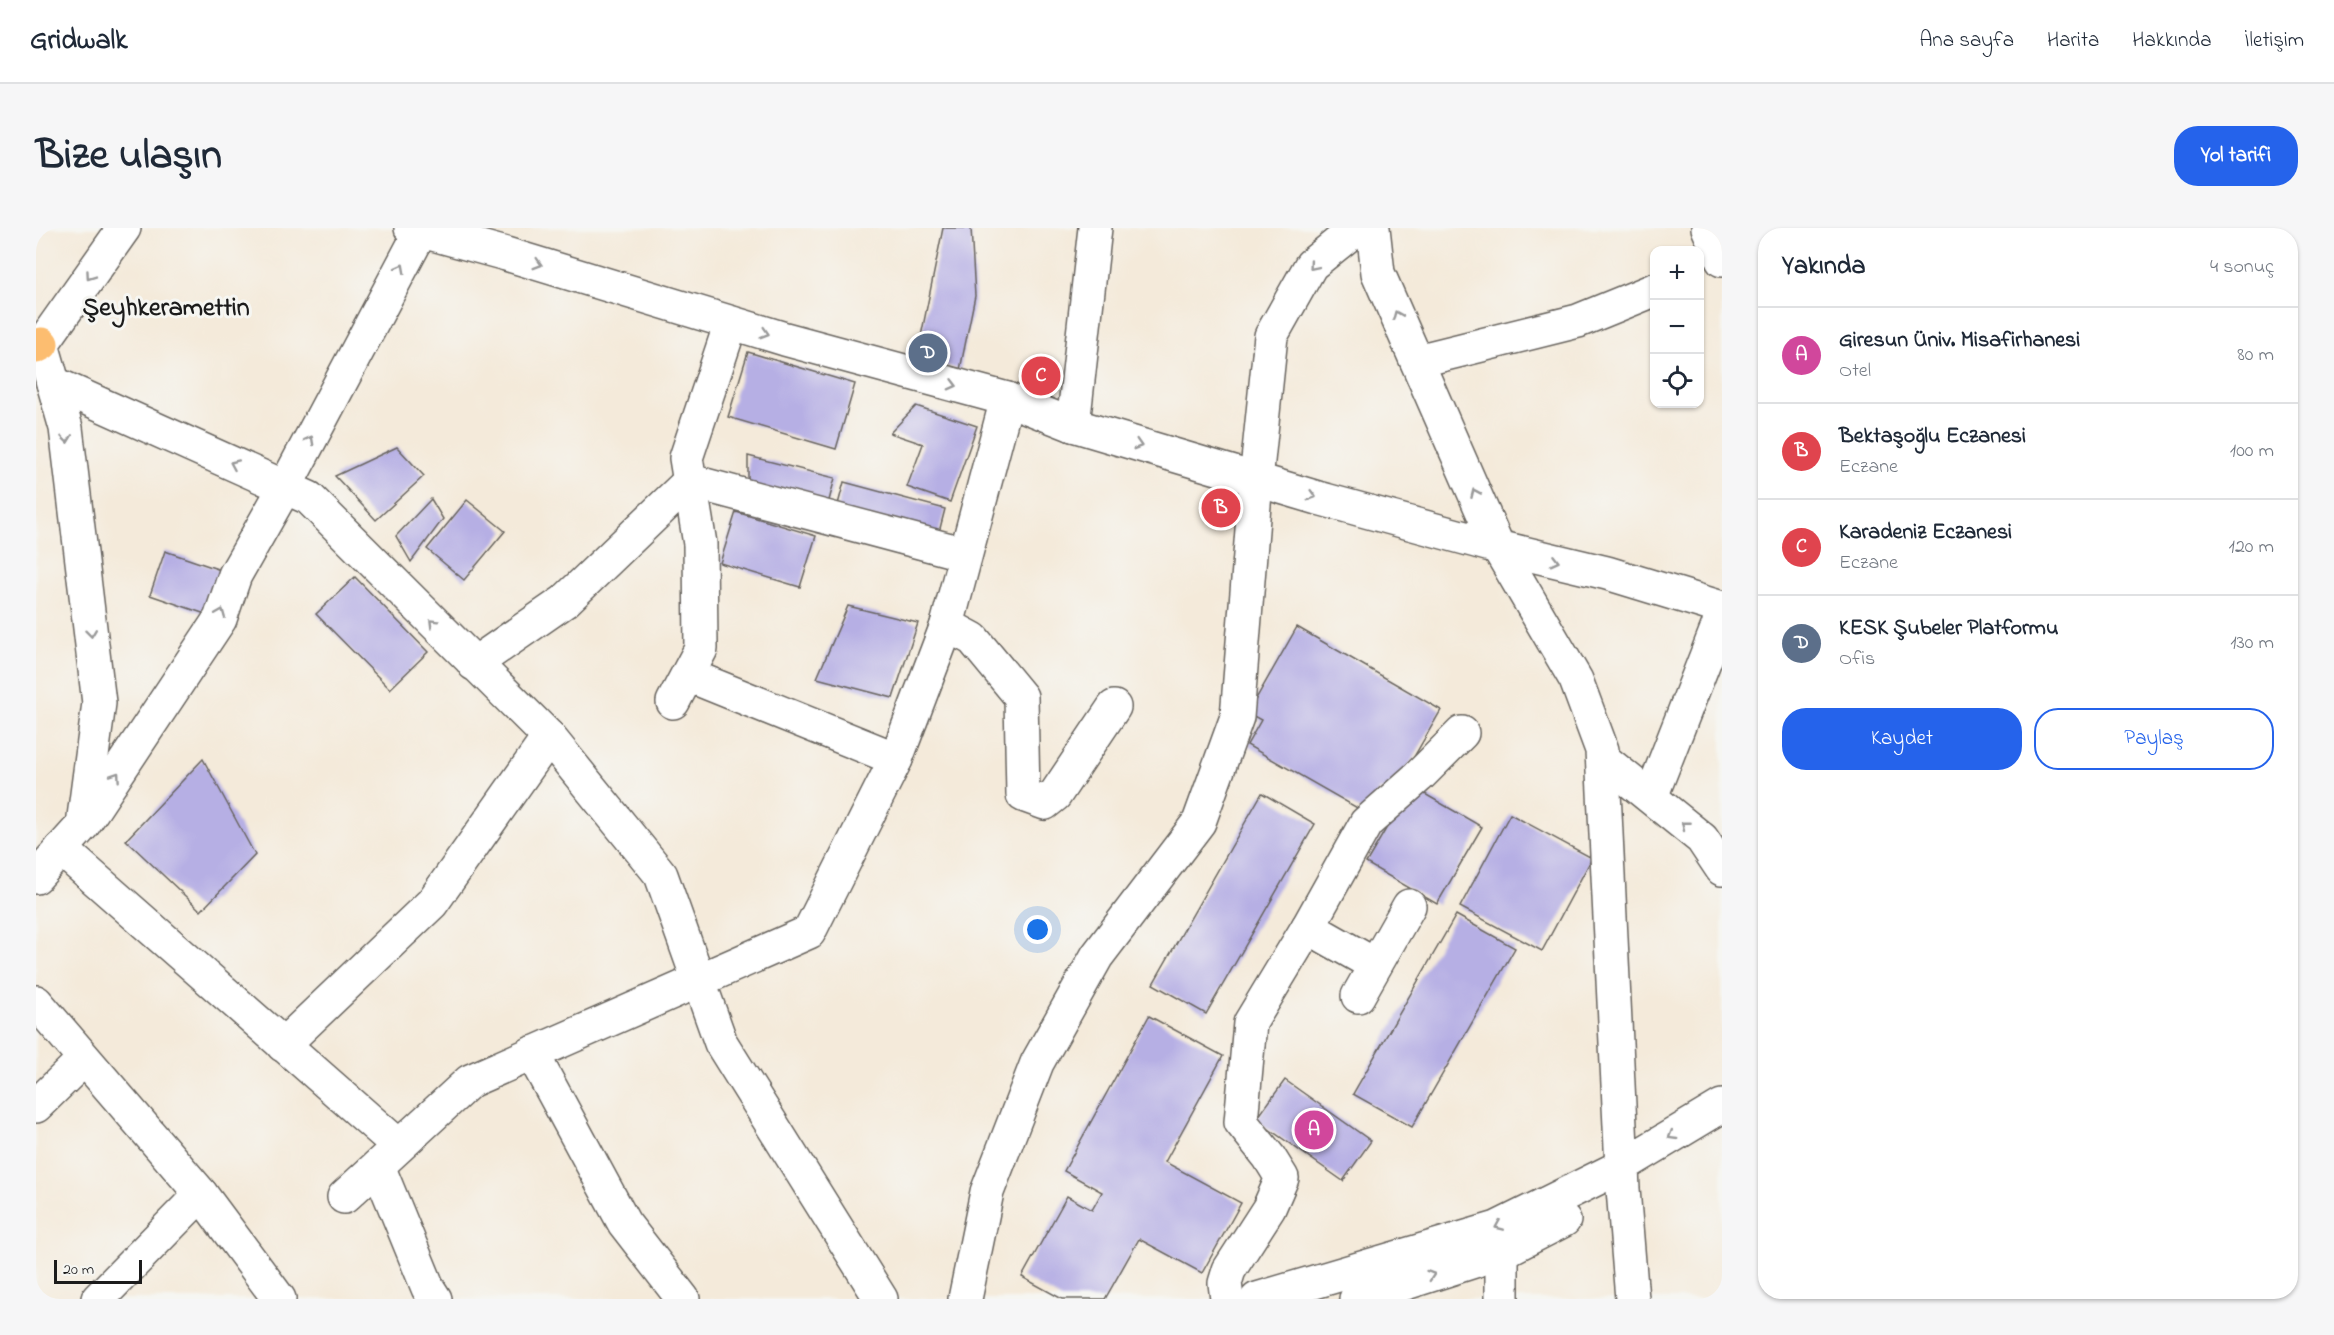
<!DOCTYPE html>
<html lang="tr">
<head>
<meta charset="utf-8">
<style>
  body { margin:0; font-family:"Indie Flower",sans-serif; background:#f6f6f7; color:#1f2937 }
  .controls { position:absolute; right:18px; top:18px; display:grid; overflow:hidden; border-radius:12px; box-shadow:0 2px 4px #0004 }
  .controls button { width:54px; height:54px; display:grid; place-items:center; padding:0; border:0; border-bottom:2px solid #e0e1e3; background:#fff; color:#1f2937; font:30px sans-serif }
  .scale { position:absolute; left:18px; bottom:15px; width:88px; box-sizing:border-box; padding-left:6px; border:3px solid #1c1c1c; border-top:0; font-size:16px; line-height:21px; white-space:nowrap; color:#1c1c1c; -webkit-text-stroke:4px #f6f6f2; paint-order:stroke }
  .you { position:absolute; left:1002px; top:702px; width:21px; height:21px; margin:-15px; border:4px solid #fff; border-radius:50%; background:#1a73e8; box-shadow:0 0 0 9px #1a73e833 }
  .badge { display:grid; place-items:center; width:39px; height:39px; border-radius:50%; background:#2563eb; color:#fff; font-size:20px; font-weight:700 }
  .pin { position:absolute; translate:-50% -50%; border:3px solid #fff; box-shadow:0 2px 6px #0006 }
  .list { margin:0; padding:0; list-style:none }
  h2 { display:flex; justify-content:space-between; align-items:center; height:78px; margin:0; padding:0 24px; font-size:26px }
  h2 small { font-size:20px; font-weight:400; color:#747a83 }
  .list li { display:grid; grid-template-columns:39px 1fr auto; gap:18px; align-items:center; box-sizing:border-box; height:96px; padding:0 24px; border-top:2px solid #e0e1e3 }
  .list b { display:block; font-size:22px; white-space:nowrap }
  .list p { margin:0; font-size:20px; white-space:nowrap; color:#747a83 }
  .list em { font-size:20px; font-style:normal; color:#747a83 }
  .actions { display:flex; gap:12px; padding:18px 24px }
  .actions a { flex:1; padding:14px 0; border:2px solid #2563eb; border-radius:24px; text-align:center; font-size:21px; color:#2563eb }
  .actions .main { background:#2563eb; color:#fff }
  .icon { flex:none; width:33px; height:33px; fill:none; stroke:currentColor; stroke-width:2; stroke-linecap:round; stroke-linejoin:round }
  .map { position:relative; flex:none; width:1686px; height:1071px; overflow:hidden; border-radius:24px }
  header { display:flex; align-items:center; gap:36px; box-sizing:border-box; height:84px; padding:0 30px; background:#fff; border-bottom:2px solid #e0e1e3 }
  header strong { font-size:28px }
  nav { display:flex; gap:33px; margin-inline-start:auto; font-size:21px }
  .intro { display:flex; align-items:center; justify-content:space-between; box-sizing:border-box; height:144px; padding:0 36px }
  h1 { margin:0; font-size:42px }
  .button { padding:15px 27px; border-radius:24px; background:#2563eb; color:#fff; font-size:21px; font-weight:700 }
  main { display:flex; gap:36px; padding:0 36px }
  aside { flex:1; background:#fff; border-radius:24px; box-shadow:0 2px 4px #0004 }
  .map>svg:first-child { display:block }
</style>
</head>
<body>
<header>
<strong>Gridwalk</strong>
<nav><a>Ana sayfa</a><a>Harita</a><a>Hakkında</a><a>İletişim</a></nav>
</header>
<div class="intro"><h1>Bize ulaşın</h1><a class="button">Yol tarifi</a></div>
<main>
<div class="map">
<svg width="1686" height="1071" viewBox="0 0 1686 1071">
  <rect width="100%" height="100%" fill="#f6f6f2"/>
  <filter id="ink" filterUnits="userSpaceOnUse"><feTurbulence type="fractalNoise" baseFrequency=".0167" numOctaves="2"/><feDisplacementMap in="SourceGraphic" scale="12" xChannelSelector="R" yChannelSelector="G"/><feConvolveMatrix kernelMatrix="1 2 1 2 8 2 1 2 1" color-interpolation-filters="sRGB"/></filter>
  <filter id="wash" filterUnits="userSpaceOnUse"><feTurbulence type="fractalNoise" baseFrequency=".008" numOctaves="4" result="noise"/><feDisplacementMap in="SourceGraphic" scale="24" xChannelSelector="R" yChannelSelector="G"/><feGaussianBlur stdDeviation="1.35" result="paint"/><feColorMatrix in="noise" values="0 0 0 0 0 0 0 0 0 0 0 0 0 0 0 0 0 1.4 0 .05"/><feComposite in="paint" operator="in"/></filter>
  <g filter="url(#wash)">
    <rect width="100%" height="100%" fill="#f4eada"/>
    <g id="blocks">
      <g fill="#b6afe4">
        <path d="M907 0H935L939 68 924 142 881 128Z"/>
        <path d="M712 124 819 156 800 221 692 189Z"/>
        <path d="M880 178 941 198 914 274 871 259 887 216 854 205Z"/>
        <path d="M361 219 388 248 340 292 299 248Z"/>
        <path d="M712 228 799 250 791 280 712 260Z"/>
        <path d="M808 254 909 281 901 312 800 284Z"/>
        <path d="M395 271 407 291 375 334 360 308Z"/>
        <path d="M431 272 469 303 428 352 391 321Z"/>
        <path d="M700 284 780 308 764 359 684 335Z"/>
        <path d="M129 323 199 347 184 391 114 367Z"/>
        <path d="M319 349 392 424 354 461 280 386Z"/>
        <path d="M812 378 882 395 857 470 781 450Z"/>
        <path d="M1261 399 1405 482 1356 567 1344 561 1330 585 1211 517 1225 492 1212 485Z"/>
        <path d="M167 531 219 627 165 683 90 612Z"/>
        <path d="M1375 558 1446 599 1401 676 1330 635Z"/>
        <path d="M1226 565 1279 596 1170 786 1117 756Z"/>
        <path d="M1474 586 1556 630 1506 723 1424 679Z"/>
        <path d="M1420 687 1479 720 1376 899 1317 866Z"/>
        <path d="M1113 788 1187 828 1129 934 1205 975 1166 1045 1103 1011 1069 1071H1026L986 1049 1031 968 1056 982 1066 964 1028 943Z"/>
        <path d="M1249 852 1335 913 1307 953 1220 892Z"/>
      </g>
    </g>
  </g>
  <g filter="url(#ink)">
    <use href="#blocks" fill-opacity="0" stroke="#68645e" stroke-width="1.5"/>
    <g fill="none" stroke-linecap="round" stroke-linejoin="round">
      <defs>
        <g id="minor">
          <path d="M375 0 470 26 749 111 971 171 1037 197 1282 270 1462 319 1571 345 1686 380"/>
          <path d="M1337 0 1342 45 1462 319 1540 452 1566 522 1587 961 1596 1071"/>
          <path d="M1672 0 1686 32"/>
          <path d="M1381 133 1542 93 1618 62"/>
          <path d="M17 155 273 270 513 509 625 647 685 815 845 1071"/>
          <path d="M1037 197 1059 0"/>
          <path d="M911 397 937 411 985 469 987 567 1009 575 1019 567 1078 479"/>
          <path d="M438 436 529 373 654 253 929 326"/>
          <path d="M652 447 860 531"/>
          <path d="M637 474 665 421 664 316 650 230 695 95"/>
          <path d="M1567 531 1666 611 1686 641"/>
          <path d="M1615 569 1686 388"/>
          <path d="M48 589 63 475 30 200 6 116 88 0"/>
          <path d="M25 621 363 918"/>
          <path d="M0 649 47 597 184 391 199 347 249 259 385 3"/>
          <path d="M1272 699 1339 737"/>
          <path d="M1322 768 1373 678"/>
          <path d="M0 774 165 966 243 1071"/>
          <path d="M247 817 396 675 513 509"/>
          <path d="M496 825 588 995 647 1071"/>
          <path d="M0 878 48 831"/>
          <path d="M342 938 392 1060 399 1071"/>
          <path d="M308 969 434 853 773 704 860 531 911 397 971 171"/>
          <path d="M62 1071 165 966"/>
          <path d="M929 1071 951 964 1001 835 1061 728 1163 594 1201 489 1220 252 1235 108 1275 37 1321 0"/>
          <path d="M1191 1071 1189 1055 1193 1042 1233 980 1246 950 1233 929 1205 894 1214 795 1272 699 1330 595 1382 549 1426 505"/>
          <path d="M1221 1071 1461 1000 1586 938 1686 878"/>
          <path d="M1320 1071 1466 1024 1528 992"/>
          <path d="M1466 1071V1024"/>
        </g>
        <path id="major" d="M0 119 6 116"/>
      </defs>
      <use href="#minor" stroke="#68645e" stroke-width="36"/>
      <use href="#major" stroke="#68645e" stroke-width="36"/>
      <use href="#minor" stroke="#fff" stroke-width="33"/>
      <use href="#major" stroke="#fcbd6f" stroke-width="33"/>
    </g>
    <defs><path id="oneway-chevron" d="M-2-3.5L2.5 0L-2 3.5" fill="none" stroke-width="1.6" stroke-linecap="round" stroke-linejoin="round" transform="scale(1.5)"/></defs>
    <g stroke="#999">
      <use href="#oneway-chevron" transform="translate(502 36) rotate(17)"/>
      <use href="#oneway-chevron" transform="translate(1277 38) rotate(130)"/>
      <use href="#oneway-chevron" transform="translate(365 40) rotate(-62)"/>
      <use href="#oneway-chevron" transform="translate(54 48) rotate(125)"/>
      <use href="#oneway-chevron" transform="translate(1361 87) rotate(-113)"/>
      <use href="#oneway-chevron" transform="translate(729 105) rotate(17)"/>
      <use href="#oneway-chevron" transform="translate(917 157) rotate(15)"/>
      <use href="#oneway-chevron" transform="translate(31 211) rotate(83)"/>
      <use href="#oneway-chevron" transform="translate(274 212) rotate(-62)"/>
      <use href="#oneway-chevron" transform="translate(1102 217) rotate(17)"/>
      <use href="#oneway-chevron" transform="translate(198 236) rotate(-156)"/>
      <use href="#oneway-chevron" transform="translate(1439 265) rotate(-114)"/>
      <use href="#oneway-chevron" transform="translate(1276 268) rotate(16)"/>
      <use href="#oneway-chevron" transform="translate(1519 333) rotate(14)"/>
      <use href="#oneway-chevron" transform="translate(185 385) rotate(-68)"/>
      <use href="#oneway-chevron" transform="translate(397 395) rotate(-135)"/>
      <use href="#oneway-chevron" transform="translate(55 405) rotate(83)"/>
      <use href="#oneway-chevron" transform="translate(80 548) rotate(-56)"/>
      <use href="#oneway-chevron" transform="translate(1649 597) rotate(-141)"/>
      <use href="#oneway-chevron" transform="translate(1636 908) rotate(149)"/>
      <use href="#oneway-chevron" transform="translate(1463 998) rotate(157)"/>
      <use href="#oneway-chevron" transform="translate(1395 1047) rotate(-18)"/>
    </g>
  </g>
  <g text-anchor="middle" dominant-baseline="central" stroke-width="6" stroke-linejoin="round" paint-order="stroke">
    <g font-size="26" font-weight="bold" fill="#1c1c1c" stroke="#f6f6f2">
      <text x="130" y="81">Şeyhkeramettin</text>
    </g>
  </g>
</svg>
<div class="controls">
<button>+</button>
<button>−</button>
<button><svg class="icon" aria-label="locate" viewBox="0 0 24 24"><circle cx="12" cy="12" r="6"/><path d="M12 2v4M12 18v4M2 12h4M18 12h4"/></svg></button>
</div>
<div class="scale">20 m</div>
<div class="you"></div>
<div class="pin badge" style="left:1278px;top:902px;background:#d1479c">A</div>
<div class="pin badge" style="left:1185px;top:280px;background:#e0444e">B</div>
<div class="pin badge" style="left:1005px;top:148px;background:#e0444e">C</div>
<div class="pin badge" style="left:892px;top:125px;background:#5c6f8a">D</div>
</div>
<aside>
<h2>Yakında<small>4 sonuç</small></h2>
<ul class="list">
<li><span class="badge" style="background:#d1479c">A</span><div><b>Giresun Üniv. Misafirhanesi</b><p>Otel</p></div><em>80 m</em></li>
<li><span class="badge" style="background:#e0444e">B</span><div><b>Bektaşoğlu Eczanesi</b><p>Eczane</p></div><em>100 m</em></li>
<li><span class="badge" style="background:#e0444e">C</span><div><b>Karadeniz Eczanesi</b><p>Eczane</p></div><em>120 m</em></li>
<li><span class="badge" style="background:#5c6f8a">D</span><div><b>KESK Şubeler Platformu</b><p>Ofis</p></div><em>130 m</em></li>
</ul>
<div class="actions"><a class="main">Kaydet</a><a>Paylaş</a></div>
</aside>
</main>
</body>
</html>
